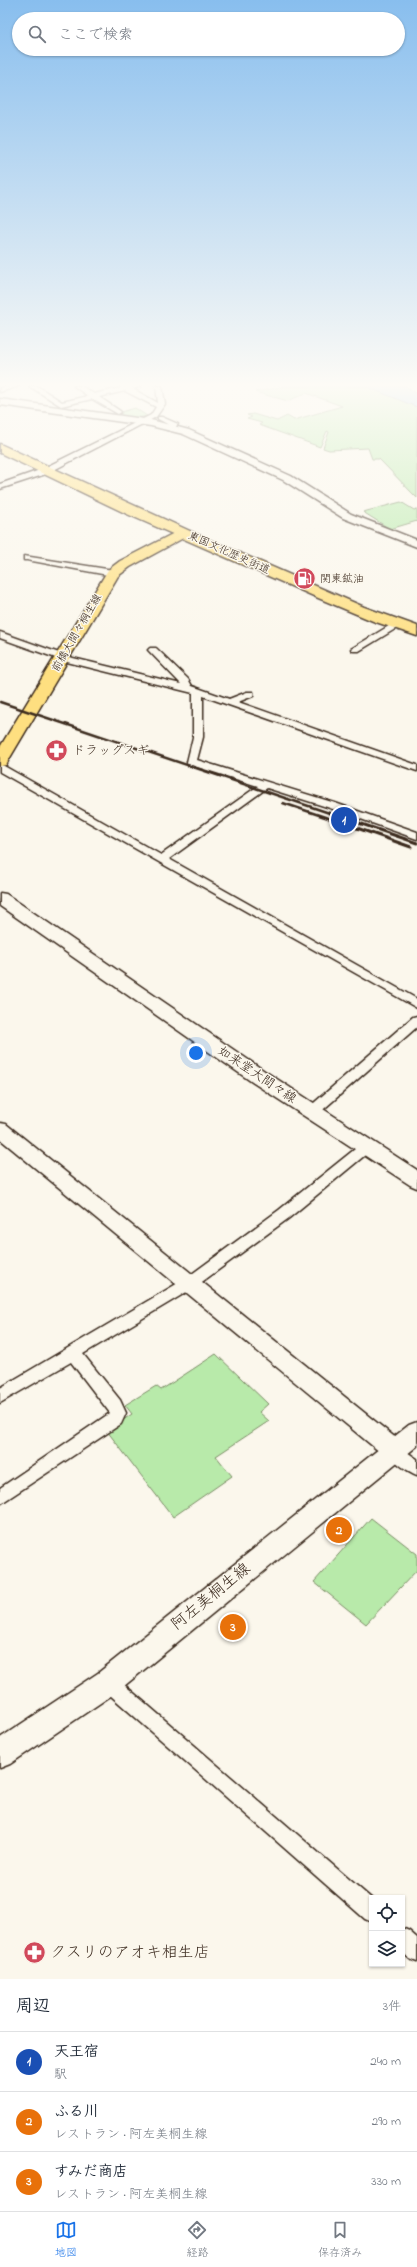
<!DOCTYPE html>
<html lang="ja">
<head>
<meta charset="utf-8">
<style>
  body { margin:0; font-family:"Indie Flower","Klee One",sans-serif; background:#f6f6f7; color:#1f2937 }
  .controls { position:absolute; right:12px; bottom:12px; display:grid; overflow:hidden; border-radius:0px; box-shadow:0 1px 3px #0004 }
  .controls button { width:36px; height:36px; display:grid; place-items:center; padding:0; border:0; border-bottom:1px solid #e0e1e3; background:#fff; color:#1f2937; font:20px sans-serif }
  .you { position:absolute; left:196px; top:1053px; width:14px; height:14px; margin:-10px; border:3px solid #fff; border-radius:50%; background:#1a73e8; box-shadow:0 0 0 6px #1a73e833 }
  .badge { display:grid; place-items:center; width:26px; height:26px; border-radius:50%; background:#1a73e8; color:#fff; font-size:13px; font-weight:700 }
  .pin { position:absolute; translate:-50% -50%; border:2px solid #fff; box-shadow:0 1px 4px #0006 }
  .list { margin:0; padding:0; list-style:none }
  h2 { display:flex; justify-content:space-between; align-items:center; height:52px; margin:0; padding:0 16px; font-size:17px }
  h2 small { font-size:13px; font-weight:400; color:#747a83 }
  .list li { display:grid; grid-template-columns:26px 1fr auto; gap:12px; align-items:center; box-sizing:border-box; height:60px; padding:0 16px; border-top:1px solid #e0e1e3 }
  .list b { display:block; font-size:15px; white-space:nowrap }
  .list p { margin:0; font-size:13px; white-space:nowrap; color:#747a83 }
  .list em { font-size:13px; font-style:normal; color:#747a83 }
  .icon { flex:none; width:22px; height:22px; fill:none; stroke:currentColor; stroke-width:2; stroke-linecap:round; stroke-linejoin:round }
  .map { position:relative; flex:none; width:417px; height:1979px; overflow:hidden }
  .search { position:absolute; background:#fff; box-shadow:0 1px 3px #0004; left:12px; right:12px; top:12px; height:44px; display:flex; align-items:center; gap:10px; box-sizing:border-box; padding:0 14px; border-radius:22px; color:#747a83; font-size:15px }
  .sheet { height:232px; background:#fff }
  nav { display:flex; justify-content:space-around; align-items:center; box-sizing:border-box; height:56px; border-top:1px solid #e0e1e3; background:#fff; font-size:11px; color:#747a83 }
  nav a { display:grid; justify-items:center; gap:2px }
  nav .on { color:#1a73e8 }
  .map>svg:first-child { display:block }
</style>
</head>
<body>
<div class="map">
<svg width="417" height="1979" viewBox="0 0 417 1979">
  <rect width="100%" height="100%" fill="#fbf7ec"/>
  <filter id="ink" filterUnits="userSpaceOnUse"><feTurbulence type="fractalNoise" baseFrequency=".025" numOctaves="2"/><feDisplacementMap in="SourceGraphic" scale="8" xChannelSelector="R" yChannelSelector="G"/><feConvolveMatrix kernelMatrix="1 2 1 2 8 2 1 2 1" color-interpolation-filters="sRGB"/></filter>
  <g filter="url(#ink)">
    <g fill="#b8eaaa" stroke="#7a8a64">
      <path d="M285 386H365L417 407V498L379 459H372L368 448 329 450 323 448 329 432 327 431 320 447 259 425 262 423 247 419 252 417 247 415 253 414 277 421 287 416 294 420 342 406 306 393 288 401 255 392Z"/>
      <path d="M135 408 147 416 132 419 111 415Z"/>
      <path d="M401 502 414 510 417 509V521L390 529 363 512Z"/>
      <path d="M216 1354 268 1404 259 1412 269 1421 216 1456 232 1476 173 1517 107 1431 132 1414 125 1405 156 1386 161 1390Z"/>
      <path d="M371 1518 417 1554V1570L366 1624 314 1582Z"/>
    </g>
    <path fill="#98ccf6" stroke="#738ba0" d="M365 386H406L417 394V407Z"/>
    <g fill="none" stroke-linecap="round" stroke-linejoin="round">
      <defs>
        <g id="minor">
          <path d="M8 386H19L0 392V388Z"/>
          <path d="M29 386H37L62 402 88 396 74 386H81L94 394 120 388V386H141L133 389 158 403 156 386H162L165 404 156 417 46 474 0 489V484L40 470 151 415 156 407 125 391 99 397 120 411 121 412 118 414 92 399 61 406Z"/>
          <path d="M158 417H162L178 424 173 430H167L166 428 169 425 158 419Z"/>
          <path d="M24 556 113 570 117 573 113 576 27 560H24Z"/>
          <path d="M397 621 401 624 400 626 359 651H353L351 649Z"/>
          <path d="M0 632 73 658 181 684 148 650 150 648H156L188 679 192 686 229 699 247 692H253V696L238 702 417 765V771L203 696V737L197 760 335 803 417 832V839L327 807 267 788 169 859 417 999V1008L0 772V765L4 766 161 855 258 786 188 764 187 762 193 737V693L67 662 0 638Z"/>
          <path d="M417 1016V1027L317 1115H307L305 1112 307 1109 413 1017Z"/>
          <path d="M365 1143 370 1145 372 1148 370 1151 289 1218 195 1287 83 1354 120 1400 126 1413 121 1424 0 1504V1488L110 1413 71 1362 0 1403V1388L185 1279 279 1210 360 1145Z"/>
          <path d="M394 1443 417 1459V1475C407 1471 391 1460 386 1450L388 1445Z"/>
          <path d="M108 1673 114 1676 372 1899V1922L365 1919 102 1688 99 1682 102 1676Z"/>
          <path d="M402 1928 409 1931 417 1938V1962L410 1959 402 1952Z"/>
        </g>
        <g id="tertiary">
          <path d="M0 399 151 420 189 430 291 476 351 514 417 540V547L343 518 283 480 183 434 151 426 0 405Z"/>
          <path d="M0 1123 6 1124 402 1443 405 1450 402 1457 394 1459 386 1457 0 1139Z"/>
        </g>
        <g id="secondary">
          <path d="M0 893 6 894 266 1072 417 1170V1188L410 1185 252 1082 0 906Z"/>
          <path d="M417 1422V1446L118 1691 10 1764 0 1768V1738L98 1673 409 1425Z"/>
        </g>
        <path id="primary" d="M182 529 189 533 187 536 130 567 118 576 8 761 6 765 0 766V747L108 570 120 561Z"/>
        <path id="trunk" d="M0 444 203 537 364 607 417 626V636L373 621 316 597 127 514 0 453Z"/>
      </defs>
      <use href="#minor" stroke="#3b2a1e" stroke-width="3"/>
      <use href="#tertiary" stroke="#3b2a1e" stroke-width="3"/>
      <use href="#secondary" stroke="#3b2a1e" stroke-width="3"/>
      <use href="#primary" stroke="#3b2a1e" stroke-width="3"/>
      <use href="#trunk" stroke="#3b2a1e" stroke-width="3"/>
      <use href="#minor" fill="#fbf7ec" fill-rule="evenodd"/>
      <use href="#tertiary" fill="#fbf7ec" fill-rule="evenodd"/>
      <use href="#secondary" fill="#fbf7ec" fill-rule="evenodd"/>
      <use href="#primary" fill="#fedf80" fill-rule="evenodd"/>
      <use href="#trunk" fill="#fedf80" fill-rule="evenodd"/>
      <g stroke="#3b2a1e" stroke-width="2.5">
        <path d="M0 702 356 822"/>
        <path d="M283 803 340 822"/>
      </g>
      <g stroke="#3b2a1e" stroke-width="3">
        <path d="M337 821 411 847"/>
        <path d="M353 821 417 843"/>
      </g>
    </g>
  </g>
  <linearGradient id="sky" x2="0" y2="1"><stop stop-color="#88beee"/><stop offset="0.58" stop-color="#fdfbf6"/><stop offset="1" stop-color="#fdfbf6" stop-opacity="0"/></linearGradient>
  <rect width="417" height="663" fill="url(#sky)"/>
  <defs>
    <symbol id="fuel-disc" viewBox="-11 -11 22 22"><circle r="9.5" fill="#d1495b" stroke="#fbf7ec"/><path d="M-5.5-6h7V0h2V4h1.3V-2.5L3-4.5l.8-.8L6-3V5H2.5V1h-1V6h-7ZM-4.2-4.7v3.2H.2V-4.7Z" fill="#fff"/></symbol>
    <symbol id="pharmacy-disc" viewBox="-11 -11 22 22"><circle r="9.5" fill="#d1495b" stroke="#fbf7ec"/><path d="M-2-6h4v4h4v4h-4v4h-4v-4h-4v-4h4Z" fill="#fff"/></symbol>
  </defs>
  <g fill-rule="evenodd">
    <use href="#fuel-disc" x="292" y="566" width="25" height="25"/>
    <use href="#pharmacy-disc" x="44" y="738" width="25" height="25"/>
    <use href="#pharmacy-disc" x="22" y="1940" width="25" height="25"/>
  </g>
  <g text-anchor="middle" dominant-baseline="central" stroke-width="3" stroke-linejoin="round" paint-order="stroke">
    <g font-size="11" fill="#3b2a1e" stroke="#fbf7ec">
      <text transform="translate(229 553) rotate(24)">東国文化歴史街道</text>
      <text transform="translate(77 633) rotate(-60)">前橋大間々桐生線</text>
    </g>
    <g font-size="11" fill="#3b2a1e" stroke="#fbf7ec" text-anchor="start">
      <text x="320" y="579">関東鉱油</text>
    </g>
    <g font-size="13" fill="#3b2a1e" stroke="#fbf7ec" text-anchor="start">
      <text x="72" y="750">ドラッグスギ</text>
    </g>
    <g font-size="13" fill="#3b2a1e" stroke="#fbf7ec">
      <text transform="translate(257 1075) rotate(34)">如来堂大間々線</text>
    </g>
    <g font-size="16" fill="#3b2a1e" stroke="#fbf7ec">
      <text transform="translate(211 1597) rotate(-39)">阿左美桐生線</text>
    </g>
    <g font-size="16" fill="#3b2a1e" stroke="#fbf7ec" text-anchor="start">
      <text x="50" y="1953">クスリのアオキ相生店</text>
    </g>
  </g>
</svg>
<div class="controls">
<button><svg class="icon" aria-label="locate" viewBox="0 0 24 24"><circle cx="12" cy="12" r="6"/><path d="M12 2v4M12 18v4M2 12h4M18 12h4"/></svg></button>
<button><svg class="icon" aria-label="layers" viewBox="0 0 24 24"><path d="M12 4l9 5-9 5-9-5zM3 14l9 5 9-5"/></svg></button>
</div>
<div class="you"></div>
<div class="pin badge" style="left:344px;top:820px;background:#1a4fb4">1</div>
<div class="pin badge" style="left:339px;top:1530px;background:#e8710a">2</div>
<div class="pin badge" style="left:233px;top:1627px;background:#e8710a">3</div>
<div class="search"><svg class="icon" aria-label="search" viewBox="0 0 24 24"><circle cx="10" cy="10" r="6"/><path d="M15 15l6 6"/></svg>ここで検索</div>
</div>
<section class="sheet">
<h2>周辺<small>3件</small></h2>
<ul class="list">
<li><span class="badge" style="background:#1a4fb4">1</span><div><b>天王宿</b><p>駅</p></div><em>240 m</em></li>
<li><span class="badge" style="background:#e8710a">2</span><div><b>ふる川</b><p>レストラン · 阿左美桐生線</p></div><em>290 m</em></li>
<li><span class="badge" style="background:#e8710a">3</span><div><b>すみだ商店</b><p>レストラン · 阿左美桐生線</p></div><em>330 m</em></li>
</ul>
</section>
<nav>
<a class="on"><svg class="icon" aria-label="map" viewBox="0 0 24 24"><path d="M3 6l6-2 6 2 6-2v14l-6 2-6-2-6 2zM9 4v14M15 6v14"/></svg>地図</a>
<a><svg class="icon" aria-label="directions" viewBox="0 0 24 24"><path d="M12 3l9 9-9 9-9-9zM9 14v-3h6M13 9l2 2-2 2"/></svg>経路</a>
<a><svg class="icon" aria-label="saved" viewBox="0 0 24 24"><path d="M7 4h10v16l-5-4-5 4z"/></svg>保存済み</a>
</nav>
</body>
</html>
